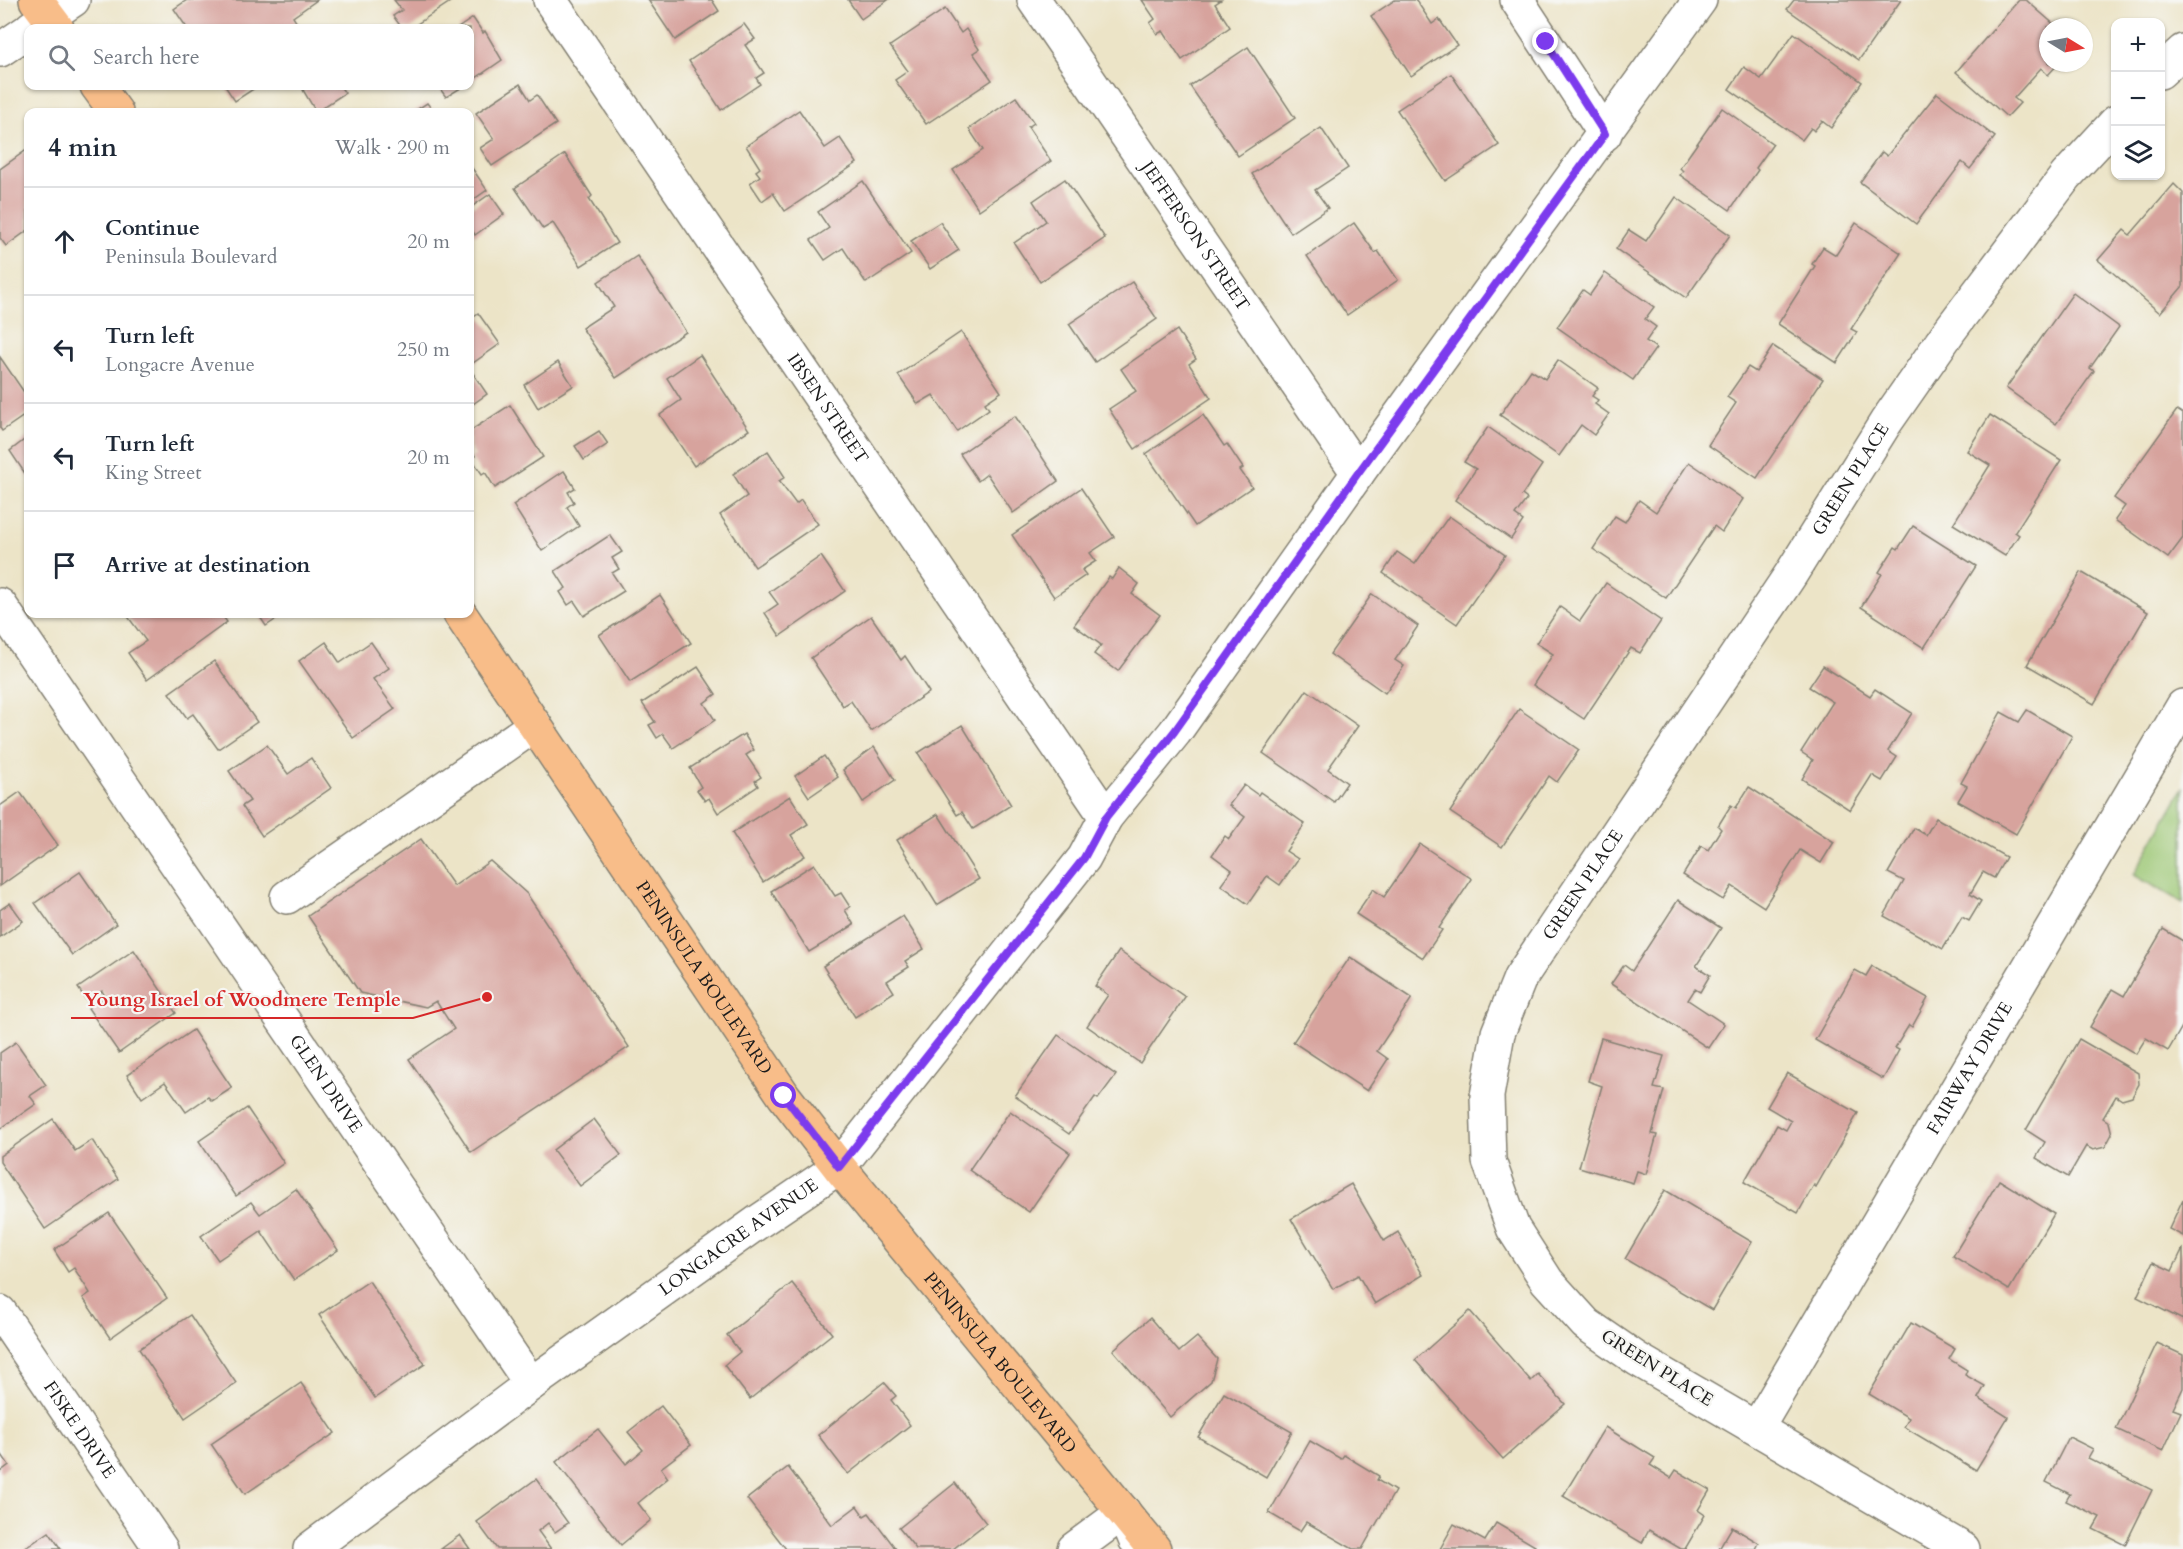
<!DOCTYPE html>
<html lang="en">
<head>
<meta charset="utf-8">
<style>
  body { margin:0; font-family:Cardo,serif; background:#f2f2f3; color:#1f2937 }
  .controls { position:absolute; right:18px; top:18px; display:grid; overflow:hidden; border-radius:12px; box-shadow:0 2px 4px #0004 }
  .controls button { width:54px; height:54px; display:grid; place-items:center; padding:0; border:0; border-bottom:2px solid #e0e1e3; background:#fff; color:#1f2937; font:30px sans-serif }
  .compass { position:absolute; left:2039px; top:18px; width:54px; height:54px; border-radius:50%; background:#fff; box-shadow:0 2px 4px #0004; rotate:100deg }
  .stop { position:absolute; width:18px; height:18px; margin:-14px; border:4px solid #7c3aed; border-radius:50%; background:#fff }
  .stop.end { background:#7c3aed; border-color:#fff; box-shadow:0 2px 6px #0008 }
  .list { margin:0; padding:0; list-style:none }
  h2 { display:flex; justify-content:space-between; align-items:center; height:78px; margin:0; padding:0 24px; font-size:26px }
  h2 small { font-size:20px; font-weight:400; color:#747a83 }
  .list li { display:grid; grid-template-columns:39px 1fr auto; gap:18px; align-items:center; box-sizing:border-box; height:108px; padding:0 24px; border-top:2px solid #e0e1e3 }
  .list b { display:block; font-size:22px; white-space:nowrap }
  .list p { margin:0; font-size:20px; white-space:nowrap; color:#747a83 }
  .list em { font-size:20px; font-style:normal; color:#747a83 }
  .icon { flex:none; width:33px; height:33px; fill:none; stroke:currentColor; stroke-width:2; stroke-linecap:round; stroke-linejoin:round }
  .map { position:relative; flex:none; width:2183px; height:1549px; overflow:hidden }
  .search { position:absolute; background:#fff; box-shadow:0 2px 4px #0004; left:24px; top:24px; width:450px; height:66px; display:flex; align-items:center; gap:15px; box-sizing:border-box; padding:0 21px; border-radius:12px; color:#747a83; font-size:22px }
  .panel { position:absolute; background:#fff; box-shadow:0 2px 4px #0004; left:24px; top:108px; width:450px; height:510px; border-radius:12px }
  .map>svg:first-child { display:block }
</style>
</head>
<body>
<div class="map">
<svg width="2183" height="1549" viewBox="0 0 2183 1549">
  <rect width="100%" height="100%" fill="#f6f6f2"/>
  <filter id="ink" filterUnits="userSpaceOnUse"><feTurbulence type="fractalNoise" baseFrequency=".0167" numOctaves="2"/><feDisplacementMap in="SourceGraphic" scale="12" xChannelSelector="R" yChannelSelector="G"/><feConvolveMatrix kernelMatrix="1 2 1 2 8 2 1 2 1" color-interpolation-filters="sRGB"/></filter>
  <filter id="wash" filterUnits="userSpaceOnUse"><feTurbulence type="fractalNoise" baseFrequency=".008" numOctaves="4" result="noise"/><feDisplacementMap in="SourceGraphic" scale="24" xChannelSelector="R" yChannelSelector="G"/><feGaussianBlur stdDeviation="1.35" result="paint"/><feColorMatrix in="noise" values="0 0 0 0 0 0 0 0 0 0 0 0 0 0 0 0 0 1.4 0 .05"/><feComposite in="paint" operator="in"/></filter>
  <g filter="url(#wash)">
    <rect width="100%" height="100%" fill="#ece4c7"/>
    <path fill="#9cc774" stroke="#5c7248" stroke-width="1.5" d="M2183 788V903L2134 875Z"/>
    <g id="blocks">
      <g fill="#d7a39d">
        <path d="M187 0H317L293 17 300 28H187L174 9Z"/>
        <path d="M394 0H453L411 28H402L393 16 402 10Z"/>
        <path d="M648 0H712L719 11 675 40Z"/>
        <path d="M848 0H888L861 19Z"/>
        <path d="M1142 0H1221L1215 4 1230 27 1182 60 1163 31 1157 34 1150 23 1155 19Z"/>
        <path d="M1395 0H1416L1432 24 1439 19 1457 45 1411 76 1371 16Z"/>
        <path d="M1794 0H1901L1859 60 1787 9Z"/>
        <path d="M2019 0H2026L2057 27H2048V63H2059L2048 75 2041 68 2014 98 2020 103 2007 117 1956 72Z"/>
        <path d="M945 9 961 33 966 29 979 49 973 53 992 80 926 124 895 80 908 71 890 46Z"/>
        <path d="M473 18 483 33 485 31 502 60 470 82V28H458Z"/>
        <path d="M744 24 755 39 745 45 764 73 756 78 760 84 721 110 689 61Z"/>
        <path d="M1794 33 1862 82 1831 128 1822 121 1814 131 1811 128 1802 140 1729 89 1744 67 1761 79Z"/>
        <path d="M1248 47 1295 118 1238 156 1190 86Z"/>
        <path d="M1451 74 1499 145 1445 181 1397 110Z"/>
        <path d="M520 84 530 100 537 95 556 124 492 166 480 148 494 139 476 113Z"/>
        <path d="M225 86H258L235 101Z"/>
        <path d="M309 86H340L345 93 316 112 303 90Z"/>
        <path d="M438 86H464L446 97Z"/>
        <path d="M1937 93 1995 137 1970 169 1962 162 1916 224 1860 182 1882 152 1887 156Z"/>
        <path d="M1016 97 1034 123 1028 127 1051 161 979 210 953 170 983 150 969 129Z"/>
        <path d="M427 103 434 112H413Z"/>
        <path d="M1722 108 1773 144 1756 168 1758 170 1730 210 1680 175 1683 171 1680 168Z"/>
        <path d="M799 110 825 148 840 138 857 163 785 211 773 193 762 201 750 183 760 176 756 171 760 168 746 146Z"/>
        <path d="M1321 128 1348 168 1315 190 1328 208 1291 233 1252 174Z"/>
        <path d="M28 149V230L6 246 0 238V169Z"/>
        <path d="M565 154 592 196 589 199 617 243 581 266 553 223 543 229 515 188Z"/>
        <path d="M472 168 487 190 470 202V170Z"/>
        <path d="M1065 179 1105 238 1040 282 1014 243 1046 221 1033 201Z"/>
        <path d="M863 181 911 253 866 283 843 248 825 260 811 240 829 228 818 212Z"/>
        <path d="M2174 184 2183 193V286L2160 313 2098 260 2124 230 2130 235Z"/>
        <path d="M490 194 504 214 475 235 470 227V208Z"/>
        <path d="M1676 197 1730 235 1686 298 1616 249 1629 230 1646 241Z"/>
        <path d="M940 222 959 250 930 269 911 241Z"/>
        <path d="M1354 223 1375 253 1378 251 1398 280 1347 315 1307 256Z"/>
        <path d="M1856 223 1901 253 1851 329 1857 332 1837 363 1778 324 1815 266 1812 264 1823 247 1836 255Z"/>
        <path d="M637 256 686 332 616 378 582 328 614 307 598 282Z"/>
        <path d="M1605 273 1654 307 1645 319 1656 327 1646 341 1656 348 1633 380 1557 327 1583 290 1590 295Z"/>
        <path d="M1132 282 1157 319 1095 362 1069 324Z"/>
        <path d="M2073 293 2119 327 2090 368 2094 371 2056 424 2006 388Z"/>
        <path d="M478 313 500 344 470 365V319Z"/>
        <path d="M1177 330 1196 359 1189 364 1211 398 1135 449 1109 409 1136 391 1121 369Z"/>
        <path d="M961 332 1001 392 985 403 989 409 957 431 933 395 918 404 898 375Z"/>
        <path d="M1773 346 1823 379 1757 478 1708 445 1736 403 1727 397 1748 367 1756 372Z"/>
        <path d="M700 355 749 430 694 466 660 415 681 400 667 378Z"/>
        <path d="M0 357 28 398V413L2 431 0 428Z"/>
        <path d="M1558 360 1598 388 1592 396 1598 400 1595 404 1609 414 1594 435 1581 425 1559 456 1500 415 1531 370 1545 379Z"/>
        <path d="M558 362 573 386 538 408 524 385Z"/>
        <path d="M470 369 487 394 470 406Z"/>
        <path d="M510 405 543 457 495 488 485 472 482 474 471 458 475 456 470 447V431Z"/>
        <path d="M2177 410 2183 414V538L2168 558 2115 520 2125 506 2114 498Z"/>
        <path d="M1203 415 1224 446 1227 444 1243 468 1240 470 1252 487 1195 526 1146 454Z"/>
        <path d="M1990 415 2061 460 2015 532 2019 535 2005 556 1953 524 1990 465 1967 451Z"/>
        <path d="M1015 416 1058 481 1013 513 987 474 978 481 960 454Z"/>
        <path d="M1488 427 1542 465 1522 495 1527 499 1515 515 1523 521 1511 539 1455 500 1476 469 1464 462Z"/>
        <path d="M599 431 608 444 584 460 575 446Z"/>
        <path d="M28 437V478L10 451Z"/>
        <path d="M768 451 785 477 779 481 796 504 801 500 818 524 755 567 720 515 747 496 733 474Z"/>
        <path d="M1689 462 1743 499 1722 532 1714 526 1666 598 1593 549 1615 516 1625 522 1639 500 1656 512Z"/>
        <path d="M564 471 575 488 568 492 574 502 567 507 579 526 542 551 513 505Z"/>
        <path d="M1081 488 1114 537 1090 553 1096 561 1082 570 1086 575 1054 597 1012 535Z"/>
        <path d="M1449 516 1505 555 1457 624 1383 573 1397 552 1415 564Z"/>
        <path d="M1913 526 1976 566 1924 648 1861 607 1882 574 1879 572 1895 547 1898 549Z"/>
        <path d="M610 535 622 552 612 558 619 569 612 573 624 591 584 616 574 601 568 605 560 592 566 588 555 571Z"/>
        <path d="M821 556 845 591 780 636 765 613 778 604 769 592Z"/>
        <path d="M1119 568 1139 584 1132 594 1160 615 1118 671 1094 654 1101 645 1074 625 1109 577 1112 579Z"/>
        <path d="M2081 572 2148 612 2094 704 2027 665Z"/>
        <path d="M1606 583 1661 621 1640 653 1631 648 1584 719 1533 685 1553 654 1536 643 1560 607 1580 621Z"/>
        <path d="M1372 594 1418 626 1395 660 1404 666 1385 693 1330 654Z"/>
        <path d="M660 595 691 643 630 682 599 635Z"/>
        <path d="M126 614H221L227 622 147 680 128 653 146 641Z"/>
        <path d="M258 614H284L266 626Z"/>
        <path d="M871 616 901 660 905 656 929 692 871 731 851 701 843 706 811 658Z"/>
        <path d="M326 642 340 663 371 642 389 668 373 679 395 709 353 738 299 661Z"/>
        <path d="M214 661 257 722 218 749 193 714 187 718 169 693Z"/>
        <path d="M1823 666 1870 696 1875 689 1912 713 1888 751 1897 757 1882 781 1872 775 1850 810 1802 779 1813 760 1801 752 1833 702 1809 687Z"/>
        <path d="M698 667 716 694 704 703 715 720 673 748 663 734 657 738 649 725 655 722 642 703Z"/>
        <path d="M1307 690 1358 726 1328 769 1347 783 1334 802 1263 753Z"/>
        <path d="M1519 709 1579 750 1557 782 1549 776 1502 847 1450 812Z"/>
        <path d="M2027 710 2072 736 2016 834 1958 801 1967 786 1961 783 2001 712 2019 722Z"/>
        <path d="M962 725 1011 805 973 829 962 812 957 815 918 753Z"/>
        <path d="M744 734 754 750 746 755 761 777 755 781 758 786 718 813 709 798 705 801 697 790 701 787 690 768Z"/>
        <path d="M267 745 288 774 311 758 331 788 262 836 242 806 250 801 229 771Z"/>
        <path d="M874 747 895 780 863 802 843 770Z"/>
        <path d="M824 756 838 777 809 797 795 776Z"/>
        <path d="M1244 785 1258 795 1260 792 1305 824 1286 851 1298 859 1280 885 1267 876 1248 904 1221 885 1232 870 1212 855 1225 836 1229 839 1245 817 1229 805Z"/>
        <path d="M1749 787 1834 842 1821 863 1800 850 1764 907 1732 886 1723 900 1683 875 1701 846 1708 850 1721 829 1718 826 1731 805 1736 808Z"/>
        <path d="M20 792 58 845 0 886V806Z"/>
        <path d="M790 796 808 824 791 835 805 856 763 882 732 833Z"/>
        <path d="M938 814 979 879 937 905 897 840Z"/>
        <path d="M1936 818 2006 857 1994 878 1983 872 1970 894 1981 901 1969 921 1962 917 1943 949 1884 916 1904 881 1888 873 1914 828 1926 835Z"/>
        <path d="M421 839 454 886 490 861 527 894 629 1047 471 1152 409 1059 454 1029 436 1001 426 1007 360 993 308 916Z"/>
        <path d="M1420 844 1472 879 1439 928 1442 930 1423 958 1356 914 1373 889 1384 897Z"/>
        <path d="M814 864 835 896 841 893 850 907 845 910 854 925 809 952 771 891Z"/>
        <path d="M80 872 116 924 72 955 35 903Z"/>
        <path d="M1678 900 1721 928 1696 966 1710 975 1700 992 1695 989 1688 1000 1724 1024 1708 1048 1611 984 1624 965 1632 971Z"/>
        <path d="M10 903 23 921 0 937V910Z"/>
        <path d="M903 916 924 949 905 961 909 967 887 981 894 992 855 1017 823 966Z"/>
        <path d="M2163 929 2183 941V1025L2168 1051 2146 1038 2136 1054 2090 1027 2112 989 2124 996Z"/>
        <path d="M134 950 176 1013 119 1053 88 1008 105 996 102 991 87 1001 78 988Z"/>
        <path d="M1119 951 1185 997 1140 1063 1087 1026 1108 995 1095 986Z"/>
        <path d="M1350 957 1412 998 1377 1051 1388 1059 1367 1091 1293 1042Z"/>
        <path d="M1872 966 1928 998 1912 1027 1909 1025 1895 1048 1899 1050 1883 1079 1815 1040 1855 970 1866 976Z"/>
        <path d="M193 1030 232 1088 212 1101 208 1097 186 1112 165 1082 142 1098 127 1075Z"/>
        <path d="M1058 1035 1116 1075 1098 1099 1095 1097 1069 1134 1015 1096Z"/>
        <path d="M1601 1038 1664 1056 1654 1088 1664 1090 1652 1134 1657 1135 1646 1174 1637 1171 1633 1183 1579 1167 1602 1086 1588 1081Z"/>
        <path d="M2079 1039 2138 1073 2139 1084 2132 1097 2122 1100 2116 1096 2103 1118 2109 1122 2112 1134 2105 1147 2093 1150 2086 1146 2068 1177 2036 1158 2045 1142 2026 1130Z"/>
        <path d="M16 1042 46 1085 30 1096 36 1104 0 1129V1053Z"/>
        <path d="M1787 1073 1858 1113 1816 1187 1814 1185 1798 1213 1744 1182 1777 1125 1786 1130 1791 1121 1767 1107Z"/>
        <path d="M247 1108 284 1163 236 1196 199 1141Z"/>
        <path d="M1010 1111 1070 1153 1029 1212 969 1170Z"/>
        <path d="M53 1119 75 1151 92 1140 118 1179 45 1229 0 1162V1156Z"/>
        <path d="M594 1119 621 1155 580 1186 553 1150Z"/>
        <path d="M1999 1180 2054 1214 2009 1290 1953 1256Z"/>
        <path d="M1351 1184 1384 1241 1398 1232 1423 1275 1375 1304 1358 1275 1333 1289 1291 1219Z"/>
        <path d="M296 1189 338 1250 294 1280 261 1231 218 1260 201 1236 251 1202 260 1214Z"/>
        <path d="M1665 1190 1752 1242 1712 1310 1625 1259Z"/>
        <path d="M2183 1199V1236L2169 1229Z"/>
        <path d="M109 1213 167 1298 110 1338 83 1298 90 1293 74 1268 68 1272 54 1250Z"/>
        <path d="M2183 1248V1320L2137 1297 2153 1262 2172 1271Z"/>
        <path d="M369 1281 425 1364 375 1398 319 1315Z"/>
        <path d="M792 1283 832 1334 750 1399 724 1365 740 1352 727 1335Z"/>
        <path d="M1470 1311 1531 1381 1538 1374 1565 1404 1503 1459 1415 1360Z"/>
        <path d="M190 1315 236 1383 185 1418 139 1349Z"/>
        <path d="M1150 1318 1179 1352 1197 1337 1217 1359 1211 1381 1170 1417 1113 1350Z"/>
        <path d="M1911 1323 1955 1349 1949 1359 1967 1370 1965 1375 1985 1386 1978 1398 2008 1417 1976 1470 1904 1427 1909 1418 1869 1394Z"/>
        <path d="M2157 1343 2183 1355V1388L2173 1409 2181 1412 2163 1451 2116 1429Z"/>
        <path d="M884 1382 896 1396 891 1400 910 1425 848 1474 818 1435Z"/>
        <path d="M301 1383 335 1433 245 1494 211 1444Z"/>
        <path d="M1224 1393 1292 1432 1266 1477 1198 1437Z"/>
        <path d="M661 1406 691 1445 661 1468 668 1478 638 1503 651 1520 621 1545 556 1462 598 1429 626 1464 643 1450 628 1432Z"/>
        <path d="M1605 1427 1655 1458 1650 1465 1671 1478 1676 1470 1710 1490 1698 1510 1705 1515 1685 1549H1681L1649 1530 1642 1543 1563 1496Z"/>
        <path d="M2069 1437 2093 1449 2088 1458 2152 1490 2125 1545 2093 1529 2100 1517 2066 1501 2070 1494 2046 1482Z"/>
        <path d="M1310 1441 1341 1459 1344 1455 1379 1476 1377 1480 1395 1491 1362 1549H1353L1306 1522 1300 1531 1269 1513Z"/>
        <path d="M0 1452 9 1465 0 1472Z"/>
        <path d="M788 1467 832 1525 857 1506 864 1516 869 1513 896 1549H786L747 1499Z"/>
        <path d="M536 1479 568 1523 555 1532 548 1523 538 1531 551 1549H497L477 1522Z"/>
        <path d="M955 1483 986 1523 953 1549H916L899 1528Z"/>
        <path d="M1496 1523 1535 1546 1533 1549H1440L1454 1524 1485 1541Z"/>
        <path d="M1732 1527 1759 1543 1756 1549H1719Z"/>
        <path d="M49 1532 61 1549H24Z"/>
        <path d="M460 1535 470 1549H441Z"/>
      </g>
    </g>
  </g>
  <g filter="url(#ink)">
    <use href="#blocks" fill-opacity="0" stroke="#848072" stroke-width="1.5"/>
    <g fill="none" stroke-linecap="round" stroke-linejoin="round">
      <defs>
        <g id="minor">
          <path id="s1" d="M550 0 1106 817"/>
          <path id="s2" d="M1034 0 1358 473"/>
          <path d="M1517 0 1605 134"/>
          <path d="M31 28 73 0"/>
          <path d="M0 50 28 31"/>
          <path d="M2160 72 2183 51"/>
          <path id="s3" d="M0 605 531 1384"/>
          <path d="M287 897 535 725"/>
          <path id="s4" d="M0 1312 161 1549"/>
          <path id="s5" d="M1757 1428 2183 706"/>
          <path id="s6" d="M310 1549 531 1384 758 1222 839 1167 1084 858 1106 817 1175 732 1358 473 1700 0"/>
          <path d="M1074 1549 1124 1512 1135 1539"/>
          <path id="s7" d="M1963 1549 1637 1359 1586 1324 1547 1281 1513 1228 1489 1161 1487 1096 1498 1033 1520 978 1791 574 1886 422 1950 330 2066 176 2116 122"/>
        </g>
        <g id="major">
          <path d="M36 0 57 28"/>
          <path d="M97 86 116 112"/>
          <path id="s8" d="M460 614 784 1096 839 1167 1154 1549"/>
        </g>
      </defs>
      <use href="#minor" stroke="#848072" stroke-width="36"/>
      <use href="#major" stroke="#848072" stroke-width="36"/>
      <use href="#minor" stroke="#fff" stroke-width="33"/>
      <use href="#major" stroke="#f8bd89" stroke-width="33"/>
    </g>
  </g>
  <g fill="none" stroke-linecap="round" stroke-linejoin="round" filter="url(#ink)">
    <path stroke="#7c3aed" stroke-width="8" d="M784 1096 839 1167 1084 858 1106 817 1174 732 1358 473 1605 134 1546 42"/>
  </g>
  <g text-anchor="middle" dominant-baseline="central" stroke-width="4.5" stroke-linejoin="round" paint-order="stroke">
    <g font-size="18" fill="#1c1c1c" stroke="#f6f6f2">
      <text stroke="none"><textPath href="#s2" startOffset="286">JEFFERSON STREET</textPath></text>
      <text stroke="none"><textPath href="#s1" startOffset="494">IBSEN STREET</textPath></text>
      <text stroke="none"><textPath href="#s7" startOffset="1418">GREEN PLACE</textPath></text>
      <text stroke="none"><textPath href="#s7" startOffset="932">GREEN PLACE</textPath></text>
      <text stroke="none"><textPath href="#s8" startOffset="438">PENINSULA BOULEVARD</textPath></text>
      <text stroke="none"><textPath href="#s5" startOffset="418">FAIRWAY DRIVE</textPath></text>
      <text stroke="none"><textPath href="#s3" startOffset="579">GLEN DRIVE</textPath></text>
      <text stroke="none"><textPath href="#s6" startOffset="530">LONGACRE AVENUE</textPath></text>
      <text stroke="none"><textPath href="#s8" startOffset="924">PENINSULA BOULEVARD</textPath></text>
      <text transform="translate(1657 1368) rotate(32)">GREEN PLACE</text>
      <text stroke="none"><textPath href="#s4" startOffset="142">FISKE DRIVE</textPath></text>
    </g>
  </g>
  <path fill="none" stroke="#d62828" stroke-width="2" d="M487 997L413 1018H71"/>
  <circle fill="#d62828" stroke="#f6f6f2" stroke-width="2" cx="487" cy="997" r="6"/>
  <g font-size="20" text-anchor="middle" font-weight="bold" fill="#d62828" stroke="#f6f6f2" stroke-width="4.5" stroke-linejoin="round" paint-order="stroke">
    <text x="242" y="1006">Young Israel of Woodmere Temple</text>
  </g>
</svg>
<div class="controls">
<button>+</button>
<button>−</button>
<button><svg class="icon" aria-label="layers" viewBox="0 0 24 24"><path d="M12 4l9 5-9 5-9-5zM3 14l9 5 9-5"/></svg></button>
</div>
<svg class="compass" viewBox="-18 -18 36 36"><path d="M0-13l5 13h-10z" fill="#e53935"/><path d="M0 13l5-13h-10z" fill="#747a83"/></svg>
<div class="stop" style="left:784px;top:1096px"></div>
<div class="stop end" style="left:1546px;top:42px"></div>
<div class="search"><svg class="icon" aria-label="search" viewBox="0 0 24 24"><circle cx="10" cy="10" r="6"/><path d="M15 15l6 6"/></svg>Search here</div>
<section class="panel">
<h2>4 min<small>Walk · 290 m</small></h2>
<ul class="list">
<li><svg class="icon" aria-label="ahead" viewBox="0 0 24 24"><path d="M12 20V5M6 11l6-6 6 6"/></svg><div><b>Continue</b><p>Peninsula Boulevard</p></div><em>20 m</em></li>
<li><svg class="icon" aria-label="left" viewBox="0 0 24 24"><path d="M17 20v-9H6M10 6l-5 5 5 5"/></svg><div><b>Turn left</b><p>Longacre Avenue</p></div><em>250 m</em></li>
<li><svg class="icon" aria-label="left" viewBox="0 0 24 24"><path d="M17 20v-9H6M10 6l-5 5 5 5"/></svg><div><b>Turn left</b><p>King Street</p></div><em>20 m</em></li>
<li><svg class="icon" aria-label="arrive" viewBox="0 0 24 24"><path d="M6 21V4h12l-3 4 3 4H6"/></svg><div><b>Arrive at destination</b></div></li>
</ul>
</section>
</div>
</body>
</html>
